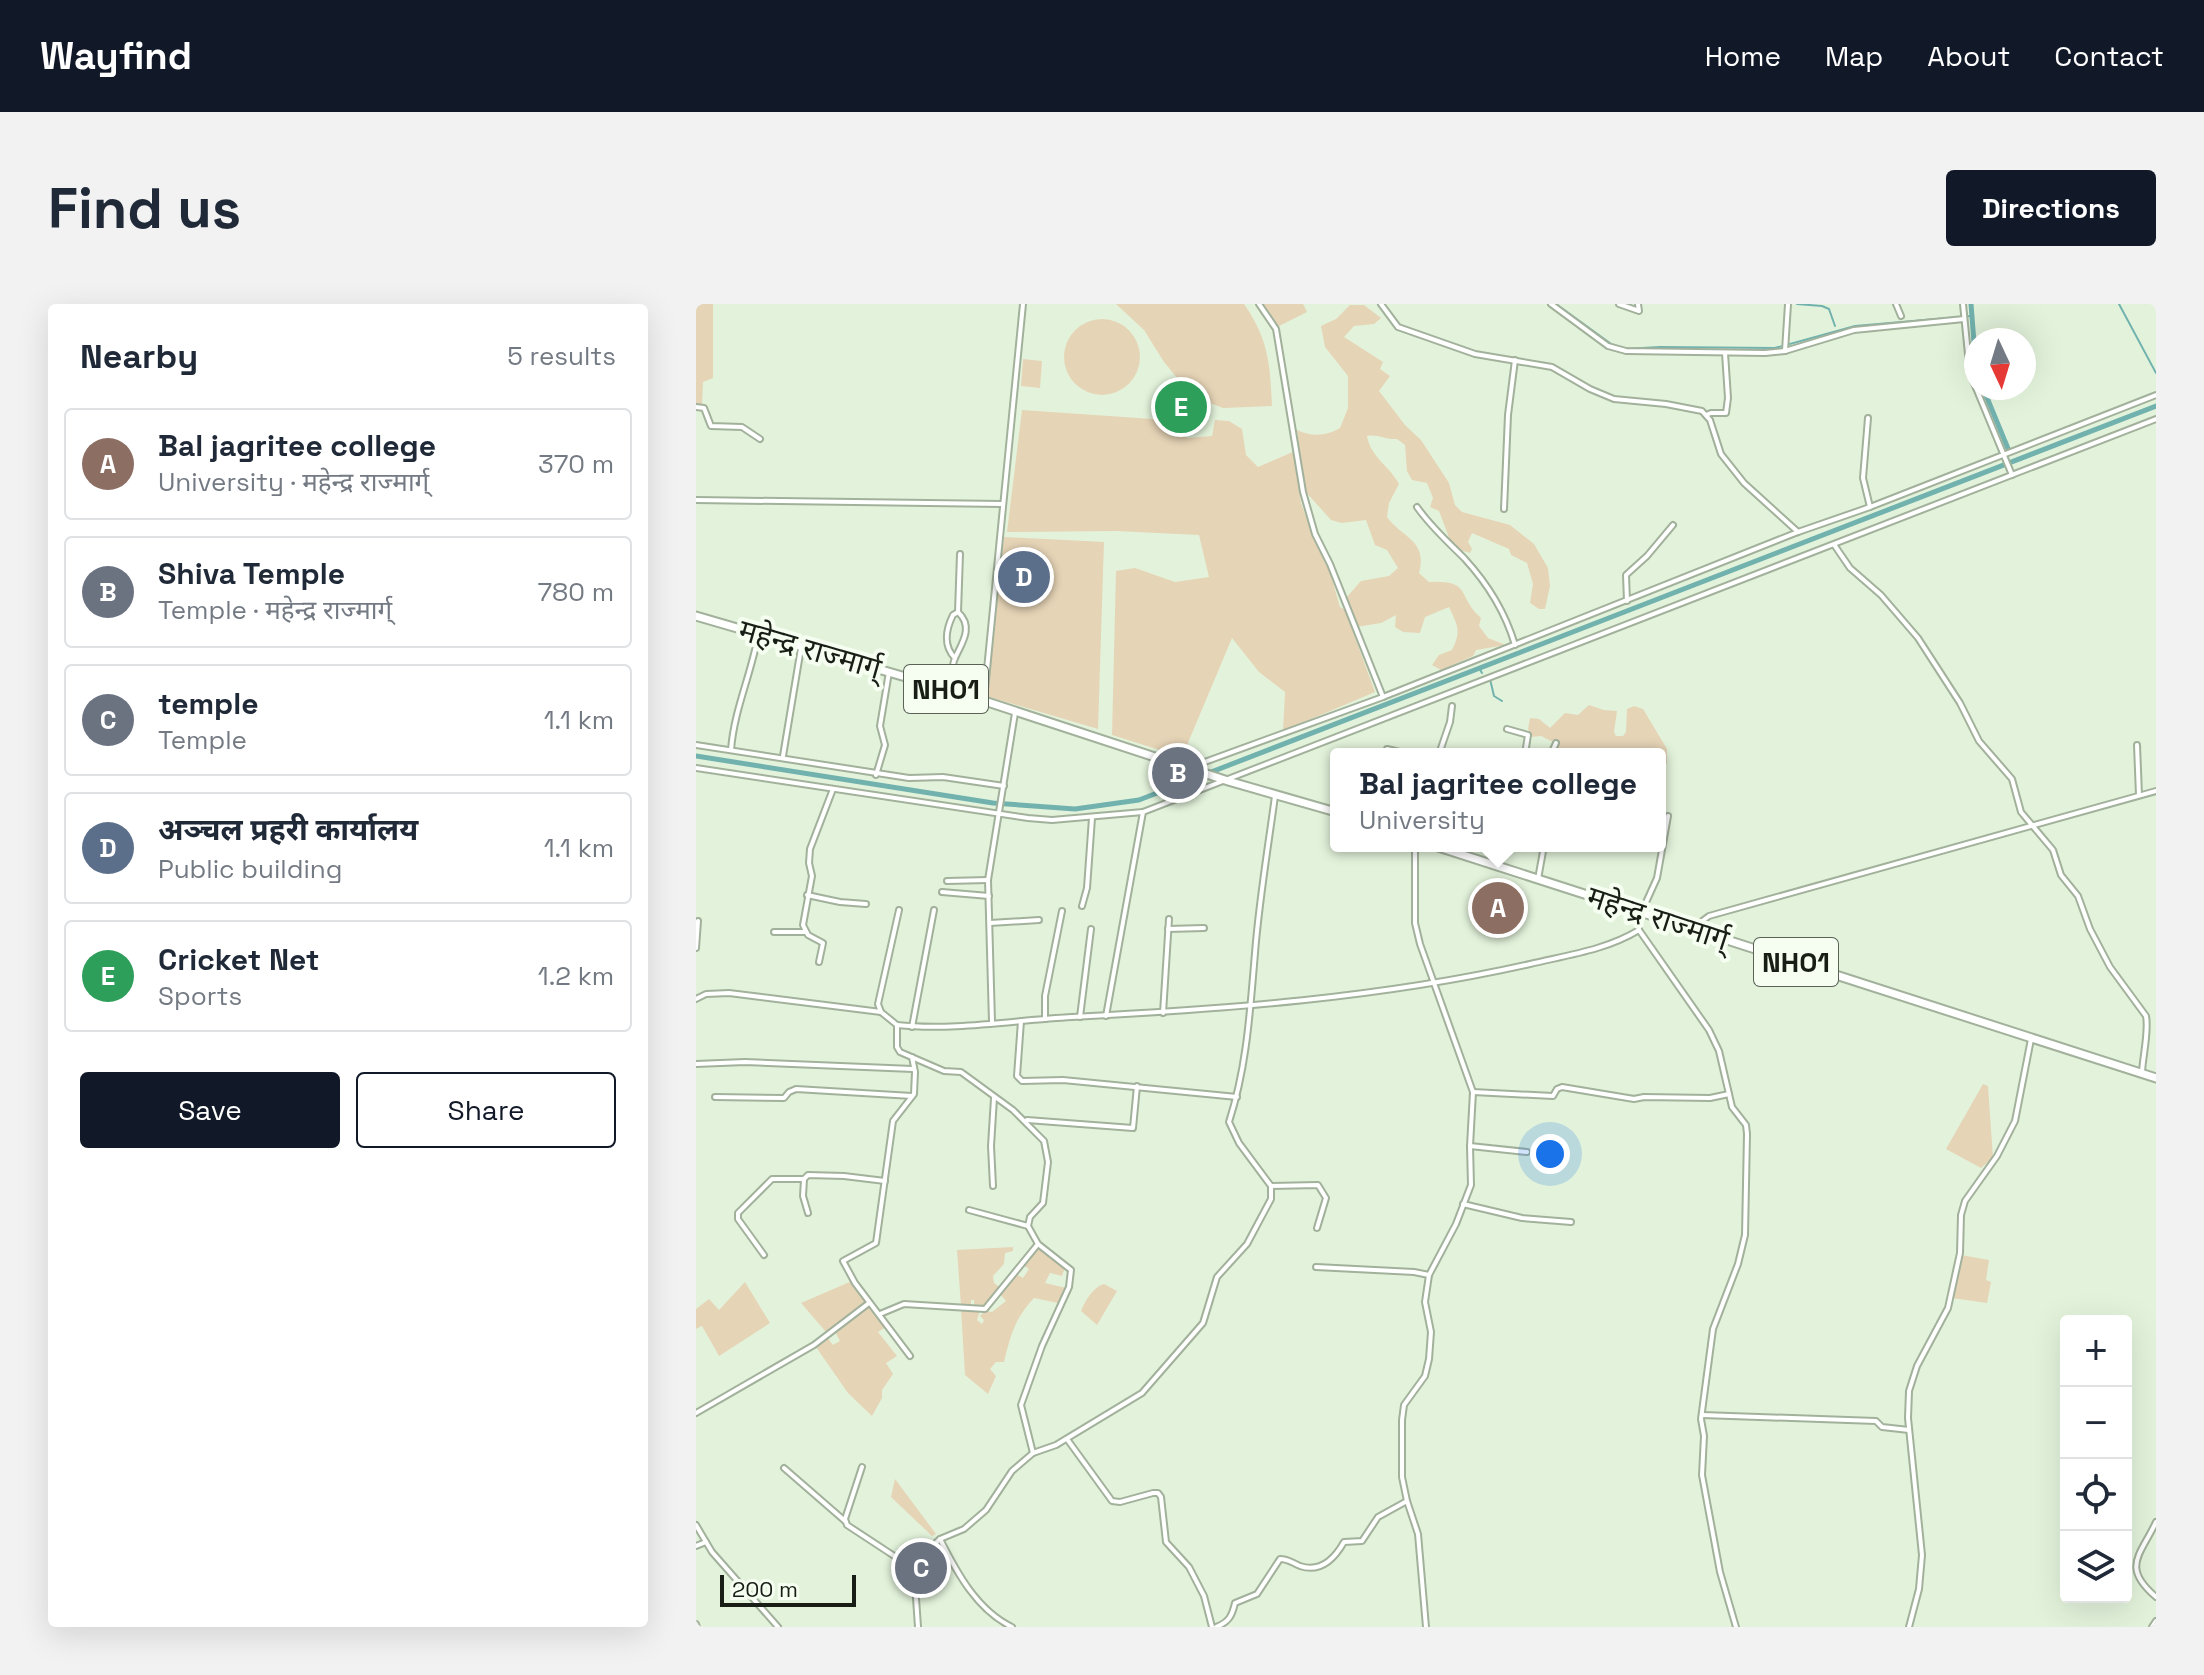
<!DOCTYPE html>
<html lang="en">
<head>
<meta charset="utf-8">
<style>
  body { margin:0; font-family:"Space Grotesk","Noto Sans Devanagari",sans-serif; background:#f2f2f3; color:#1f2937 }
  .controls { position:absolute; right:24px; bottom:24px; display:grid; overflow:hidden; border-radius:8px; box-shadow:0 8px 32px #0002 }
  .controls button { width:72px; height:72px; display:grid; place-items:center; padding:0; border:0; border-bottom:2px solid #e0e1e3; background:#fff; color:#1f2937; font:40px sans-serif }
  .compass { position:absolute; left:1268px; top:24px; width:72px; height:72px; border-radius:50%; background:#fff; box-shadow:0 8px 32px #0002; rotate:176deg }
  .scale { position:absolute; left:24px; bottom:20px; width:136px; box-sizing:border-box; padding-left:8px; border:4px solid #181e15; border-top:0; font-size:22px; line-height:28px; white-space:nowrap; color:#181e15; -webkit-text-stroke:6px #f5fef0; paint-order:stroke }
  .you { position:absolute; left:854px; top:850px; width:28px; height:28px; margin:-20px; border:6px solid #fff; border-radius:50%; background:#1a73e8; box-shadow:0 0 0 12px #1a73e833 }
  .badge { display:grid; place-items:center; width:52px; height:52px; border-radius:50%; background:#111827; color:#fff; font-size:26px; font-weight:700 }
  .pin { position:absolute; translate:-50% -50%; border:4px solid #fff; box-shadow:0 2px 8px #0006 }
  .popup { position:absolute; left:634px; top:444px; width:336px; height:104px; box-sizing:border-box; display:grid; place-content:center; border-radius:8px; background:#fff; filter:drop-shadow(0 2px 6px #0005); font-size:26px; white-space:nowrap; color:#747a83 }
  .popup b { font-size:30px; color:#1f2937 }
  .popup::after { content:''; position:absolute; left:50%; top:100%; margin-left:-16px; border:16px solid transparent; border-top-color:#fff }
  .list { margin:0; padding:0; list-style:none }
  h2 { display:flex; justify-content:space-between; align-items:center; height:104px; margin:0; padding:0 32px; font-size:34px }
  h2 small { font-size:26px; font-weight:400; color:#747a83 }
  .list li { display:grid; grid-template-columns:52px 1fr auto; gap:24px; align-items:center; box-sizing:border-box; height:112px; margin:0 16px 16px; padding:0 16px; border:2px solid #e0e1e3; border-radius:8px }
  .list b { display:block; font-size:30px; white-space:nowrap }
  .list p { margin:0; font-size:26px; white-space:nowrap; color:#747a83 }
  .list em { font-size:26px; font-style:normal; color:#747a83 }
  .actions { display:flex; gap:16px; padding:24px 32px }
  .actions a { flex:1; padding:18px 0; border:2px solid #111827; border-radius:8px; text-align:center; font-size:28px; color:#111827 }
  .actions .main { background:#111827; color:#fff }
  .icon { flex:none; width:44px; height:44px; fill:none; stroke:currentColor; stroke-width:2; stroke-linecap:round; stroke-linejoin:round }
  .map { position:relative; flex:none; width:1460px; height:1323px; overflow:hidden; border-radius:8px }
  header { display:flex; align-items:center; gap:48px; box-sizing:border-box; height:112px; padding:0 40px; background:#111827; color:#fff }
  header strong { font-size:38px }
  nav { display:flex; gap:44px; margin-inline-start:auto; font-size:28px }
  .intro { display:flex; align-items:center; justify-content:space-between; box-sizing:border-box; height:192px; padding:0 48px }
  h1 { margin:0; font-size:56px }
  .button { padding:20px 36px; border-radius:8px; background:#111827; color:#fff; font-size:28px; font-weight:700 }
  main { display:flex; gap:48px; padding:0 48px }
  aside { flex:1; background:#fff; border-radius:8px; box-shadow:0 8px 32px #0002 }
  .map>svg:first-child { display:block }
</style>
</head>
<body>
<header>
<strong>Wayfind</strong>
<nav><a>Home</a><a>Map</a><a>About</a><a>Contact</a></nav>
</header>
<div class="intro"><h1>Find us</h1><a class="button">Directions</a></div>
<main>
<aside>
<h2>Nearby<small>5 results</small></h2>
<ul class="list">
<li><span class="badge" style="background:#8d6e63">A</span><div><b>Bal jagritee college</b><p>University · महेन्द्र राज्मार्ग्</p></div><em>370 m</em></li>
<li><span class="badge" style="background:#6b7280">B</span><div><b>Shiva Temple</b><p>Temple · महेन्द्र राज्मार्ग्</p></div><em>780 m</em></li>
<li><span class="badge" style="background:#6b7280">C</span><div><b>temple</b><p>Temple</p></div><em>1.1 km</em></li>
<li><span class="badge" style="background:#5c6f8a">D</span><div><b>अञ्चल प्रहरी कार्यालय</b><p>Public building</p></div><em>1.1 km</em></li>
<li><span class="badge" style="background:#2e9e5b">E</span><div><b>Cricket Net</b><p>Sports</p></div><em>1.2 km</em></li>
</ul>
<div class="actions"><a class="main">Save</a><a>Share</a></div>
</aside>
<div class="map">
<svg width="1460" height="1323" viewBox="0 0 1460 1323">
  <rect width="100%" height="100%" fill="#e3f3db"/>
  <g fill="#e6d4b6">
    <path d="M0 0H17V74L7 78 6 101H0Z"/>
    <path d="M420 0H548C573 36 574 60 576 102L527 104 496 92 468 58 448 26Z"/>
    <path d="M567 0H607L611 8 581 23Z"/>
    <path d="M654 1H668L685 14 678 20 658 22 648 33 687 58 684 65 694 72 683 87 709 121 725 136 753 179 759 201 766 208 814 221 838 240 852 264 854 282 849 305H843L834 299 837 280 831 259 815 251 813 245 776 229 772 238 776 245 774 249 757 244 743 207 734 203 737 194 731 179 716 176 711 167 709 141 701 135C689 136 682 130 671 132 675 154 693 161 703 180L693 199 691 213C706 234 732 236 723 269L733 278C777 276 760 292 785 314L783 322 792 334 810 341 780 346 777 352 745 366 736 361 743 351 756 346C766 326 761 321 753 303L729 313 724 329 707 328 699 323 700 311 685 319 660 323 650 294 665 277 693 272 702 264 691 246 679 241 670 216 646 219 635 216 608 186 601 126C615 133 631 132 644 124L652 104V72L629 43 625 22 640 15Z"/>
    <circle cx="406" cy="53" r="38"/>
    <path d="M327 55 346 57 344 84 325 82Z"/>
    <path d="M326 106 486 117 491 134 516 132 519 116 533 117 546 125 550 151 562 163 599 147 605 199 616 230 632 261 644 303 649 306 679 388 587 427 589 388 563 368 536 334 486 453 416 431 420 267 439 264 479 278 513 273 503 231 420 227 311 228Z"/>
    <path d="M308 233 408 238 402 425 290 392Z"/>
    <path d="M893 401 908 406 921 407 918 428 920 432H927L930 428 931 405 938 402 947 405 971 445V460H964V450H855L853 449 857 438 845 432 835 433 832 425 834 414 843 415 854 424 869 409 882 411Z"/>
    <path d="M1287 780 1292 782 1297 854 1285 864 1250 845Z"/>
    <path d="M317 943V947L309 949 308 960 297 972 298 979 306 985 287 1004H278V996H275V1003L265 1002 261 946Z"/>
    <path d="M344 943 369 963 366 972 354 969 349 979 370 984 362 999 338 994C318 1016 315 1030 308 1058H300L294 1065 300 1072 292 1090 269 1071 265 1005 284 1006 281 1016 286 1020 288 1016 284 1012 289 1007 296 1008 310 997 304 990 320 970 327 974 333 965 327 961Z"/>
    <path d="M1265 951 1293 956 1290 976 1295 978 1291 999 1256 994Z"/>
    <path d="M156 977 173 998 131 1029 105 999Z"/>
    <path d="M49 978 74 1019 23 1052 6 1022 0 1025V1005L13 995 23 1006Z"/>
    <path d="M408 980 421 987 401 1021 385 1007C389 997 397 983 408 980Z"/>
    <path d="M174 999 191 1022 182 1028 201 1052 190 1059 197 1070 186 1086V1094L176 1112 152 1089 120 1043 130 1032 137 1041 144 1037 138 1026Z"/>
    <path d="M199 1175 240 1230 236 1232 195 1193Z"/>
  </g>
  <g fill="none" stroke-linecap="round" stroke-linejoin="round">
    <g stroke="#72b2ae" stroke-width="2">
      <path d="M860 0 918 42"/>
      <path d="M1101 0 1126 2 1133 5 1139 22"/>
      <path d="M1423 0 1460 69"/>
      <path d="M928 45 964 43 1079 44 1159 22 1275 12"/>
      <path d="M783 364 786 369"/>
      <path d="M794 375 798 392 806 397"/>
    </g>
    <g stroke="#72b2ae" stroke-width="5">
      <path d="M1275 0 1280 64"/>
      <path d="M1287 84 1313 147"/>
      <path d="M0 452 297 499 379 505 443 496 1460 102"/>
    </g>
    <defs>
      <g id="minor">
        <path d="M563 0 580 25 607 188 619 230 634 260 687 393"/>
        <path d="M685 0 702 23 779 50 856 63 894 85 918 95 970 100 1006 107 1014 116 1025 150 1048 179 1102 228"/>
        <path d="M855 0 912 42 930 47 1069 49 1089 47 1158 26 1268 15"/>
        <path d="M923 0 943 7 942 0"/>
        <path d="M1200 0 1205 12"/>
        <path d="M1267 0 1274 70 1280 84"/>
        <path d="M1089 47 1092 0"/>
        <path d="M1280 84 1316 171"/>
        <path d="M0 103 8 104 15 122 46 123 64 135"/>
        <path d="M1010 111 1015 109H1030L1032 94 1029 49"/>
        <path d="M1172 114 1167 174 1174 203"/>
        <path d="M0 196 306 200"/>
        <path d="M721 203C735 223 751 237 768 254 792 280 809 307 819 341"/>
        <path d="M808 205 812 111 819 56"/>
        <path d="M1139 242 1154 264 1185 291 1222 334 1264 399 1283 437 1316 475 1325 508 1357 546 1365 571 1382 592 1394 625 1414 663 1450 712C1453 727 1447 751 1446 768"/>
        <path d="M931 297 930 271 951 252 977 221"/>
        <path d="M259 354C247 342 250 325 257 311L262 308"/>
        <path d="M254 386C256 377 255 363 259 354 266 339 278 323 262 308L264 250"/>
        <path d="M288 396 327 0"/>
        <path d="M811 425 832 431 829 450"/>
        <path d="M0 441 213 474 247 473 308 482"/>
        <path d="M1441 441 1443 491"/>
        <path d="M35 446C38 406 55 371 62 332"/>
        <path d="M690 450 691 445 712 450"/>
        <path d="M743 450 754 418 756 402"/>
        <path d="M855 450 860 439"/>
        <path d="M87 452 105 344"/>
        <path d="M495 463 687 393 1102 228 1174 203 1460 91"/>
        <path d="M0 464 332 514 356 516 447 508 1460 115"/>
        <path d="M180 471 189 441 184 422 193 368"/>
        <path d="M972 512 961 574 942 616 943 626 1013 726 1023 747 1036 803 1050 821 1051 830 1049 931 1042 960 1017 1025 1005 1115 1008 1132 1006 1171 1024 1268 1040 1323"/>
        <path d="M719 542V619L724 640 777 788 774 842 775 881 760 920 733 971 729 998 735 1028 733 1055 729 1072 708 1101 706 1116V1173L711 1197 722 1230 730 1323"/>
        <path d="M798 560 803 542"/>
        <path d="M842 575 848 542"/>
        <path d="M251 577 292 576"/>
        <path d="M246 588 293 592"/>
        <path d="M111 591 144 598 170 600"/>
        <path d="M386 602 391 584 396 514"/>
        <path d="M294 619 343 616"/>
        <path d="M997 624 1013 612 1460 487"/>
        <path d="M472 625 508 624"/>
        <path d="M78 628H110"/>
        <path d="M0 644 2 617"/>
        <path d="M123 658 127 639 112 631 107 621 116 572 113 559 114 545 137 485"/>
        <path d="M0 695 10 690 33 689 185 708 201 721V743L204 748 248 767 265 768 317 806 348 837 352 858 347 899 334 913 332 922 342 940 375 966 373 983 346 1042 325 1101 337 1149"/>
        <path d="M185 708 182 700 203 606"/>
        <path d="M467 709 473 615"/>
        <path d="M410 712 447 508"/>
        <path d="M384 713 395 625"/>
        <path d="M349 715V692L366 607"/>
        <path d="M325 717 321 772 326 777 367 776 541 793"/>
        <path d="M296 718 292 576 319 409"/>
        <path d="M201 721C258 727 319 716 376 713 530 705 684 694 834 660 872 651 910 646 943 626"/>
        <path d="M216 723 238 606"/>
        <path d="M0 760 49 758 217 765"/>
        <path d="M777 788 857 792 861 785 866 783 938 795 948 793 1014 794 1033 790"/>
        <path d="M19 793 88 794 93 788 100 785 216 792"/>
        <path d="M331 816 437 824 441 782"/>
        <path d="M774 842 831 848"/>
        <path d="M297 882 295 842 298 794"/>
        <path d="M575 882 622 881 630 894 621 924"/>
        <path d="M767 900 826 914 875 918"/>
        <path d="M273 906 332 922"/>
        <path d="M112 909 107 892 108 875 112 871 148 872 189 877"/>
        <path d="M68 951 42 915V909L76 875H108"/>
        <path d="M620 963 718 968 733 971"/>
        <path d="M184 1010 208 1000 289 1005 342 940"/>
        <path d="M214 1052 159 979 147 957 180 939 197 817 218 790 219 768 216 753"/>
        <path d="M0 1109 118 1041 173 999"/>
        <path d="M1006 1111 1180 1117 1186 1123 1213 1126"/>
        <path d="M371 1135 416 1197 424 1198 457 1189H462L465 1193 470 1238 493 1263 508 1292 516 1323"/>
        <path d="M166 1163 149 1215 151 1221 218 1265"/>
        <path d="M88 1164 149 1217"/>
        <path d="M1460 1218C1444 1252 1425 1263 1460 1293"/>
        <path d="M0 1221 16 1248 82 1323"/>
        <path d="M244 1235C261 1269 281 1306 316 1323"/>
        <path d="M0 1242 10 1238"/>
        <path d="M0 1320 1 1323"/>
        <path d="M222 1323 218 1265 226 1252 244 1235 268 1225 290 1206 316 1167 337 1149 360 1141 446 1089 507 1019 521 973 551 940 575 895V882L543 839 533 818C551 762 554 707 559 649 563 597 572 544 579 492"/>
        <path d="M520 1323C533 1318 536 1312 539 1299L561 1290 584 1255C593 1255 596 1259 604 1262 625 1269 639 1254 648 1238L666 1237 682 1213 711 1197"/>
        <path d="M1213 1323 1223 1285 1226 1251 1212 1114 1213 1087 1221 1062 1252 1004 1264 949 1265 911 1269 897 1301 852 1319 817 1335 735"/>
        <path d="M1456 1323 1460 1317"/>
      </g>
      <g id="trunk">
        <path d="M0 312 261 388 532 477 640 508"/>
        <path d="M739 542 1460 774"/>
      </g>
    </defs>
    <use href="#minor" stroke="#a2b19b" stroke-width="8"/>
    <use href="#trunk" stroke="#a2b19b" stroke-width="11"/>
    <use href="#minor" stroke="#fff" stroke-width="4"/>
    <use href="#trunk" stroke="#fff" stroke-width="7"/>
  </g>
  <g text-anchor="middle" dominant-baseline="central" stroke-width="8" stroke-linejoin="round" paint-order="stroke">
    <g fill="#f5fef0" stroke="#5a6157" stroke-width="2">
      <rect x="208" y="361" width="84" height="48" rx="6"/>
      <rect x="1058" y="634" width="84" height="48" rx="6"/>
    </g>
    <g font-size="28" font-weight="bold" fill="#181e15">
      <text x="250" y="385">NH01</text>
      <text x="1100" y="658">NH01</text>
    </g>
    <g font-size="30" fill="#181e15" stroke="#f5fef0">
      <text transform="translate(114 345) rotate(16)">महेन्द्र राज्मार्ग्</text>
      <text transform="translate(962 614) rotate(18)">महेन्द्र राज्मार्ग्</text>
    </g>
  </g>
</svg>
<div class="controls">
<button>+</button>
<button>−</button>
<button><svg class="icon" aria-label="locate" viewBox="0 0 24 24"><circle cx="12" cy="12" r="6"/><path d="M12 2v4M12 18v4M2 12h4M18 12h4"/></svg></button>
<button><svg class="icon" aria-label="layers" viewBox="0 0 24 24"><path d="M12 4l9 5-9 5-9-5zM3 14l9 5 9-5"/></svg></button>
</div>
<svg class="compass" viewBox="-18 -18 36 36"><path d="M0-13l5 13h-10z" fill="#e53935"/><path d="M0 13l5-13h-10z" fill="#747a83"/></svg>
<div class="scale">200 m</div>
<div class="you"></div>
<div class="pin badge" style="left:802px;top:604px;background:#8d6e63">A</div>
<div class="popup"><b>Bal jagritee college</b>University</div>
<div class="pin badge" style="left:482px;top:469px;background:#6b7280">B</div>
<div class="pin badge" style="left:225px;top:1264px;background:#6b7280">C</div>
<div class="pin badge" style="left:328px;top:273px;background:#5c6f8a">D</div>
<div class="pin badge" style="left:485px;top:103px;background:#2e9e5b">E</div>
</div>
</main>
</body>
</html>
